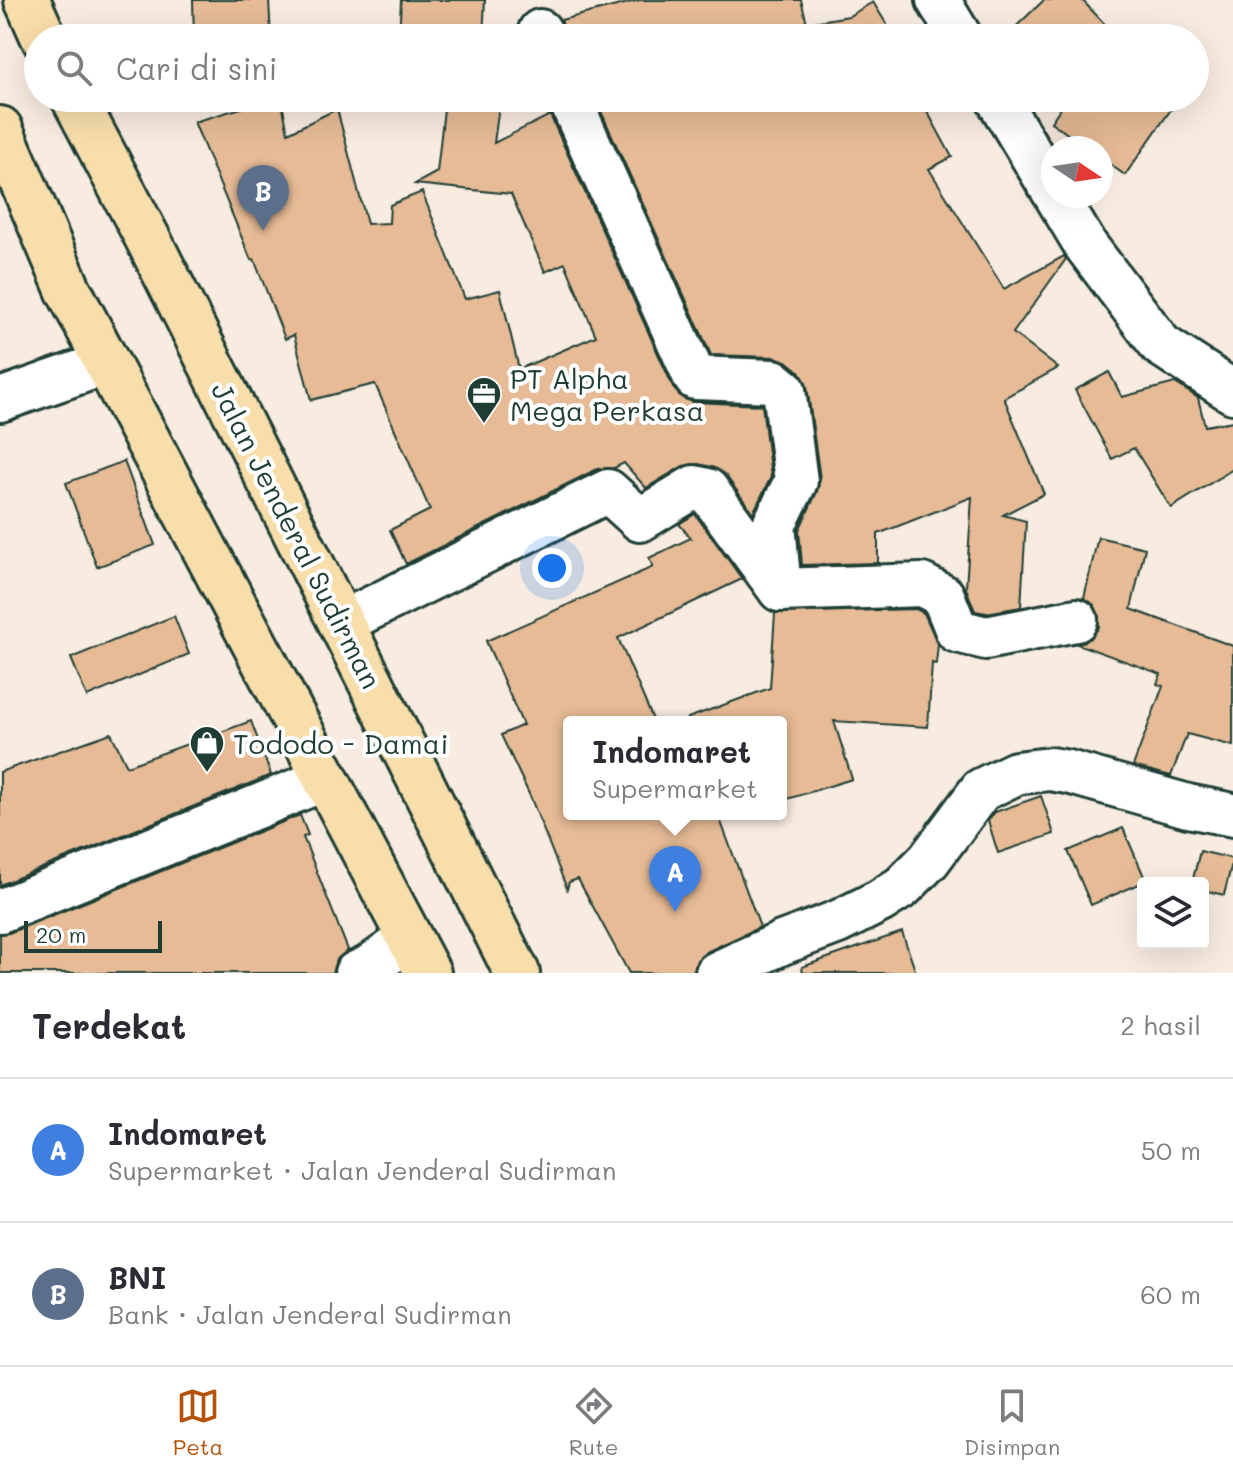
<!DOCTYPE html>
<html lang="id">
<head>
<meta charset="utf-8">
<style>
  body { margin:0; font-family:Mali,sans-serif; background:#f2f2f3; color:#2b2b33 }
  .controls { position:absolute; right:24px; bottom:24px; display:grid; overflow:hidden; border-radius:8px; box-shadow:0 8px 32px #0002 }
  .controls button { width:72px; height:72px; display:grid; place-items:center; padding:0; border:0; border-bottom:2px solid #e1e1e2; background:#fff; color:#2b2b33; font:40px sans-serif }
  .compass { position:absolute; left:1041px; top:136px; width:72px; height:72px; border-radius:50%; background:#fff; box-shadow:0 8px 32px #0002; rotate:103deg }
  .scale { position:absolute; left:24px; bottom:20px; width:138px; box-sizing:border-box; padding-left:8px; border:4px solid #1f3d34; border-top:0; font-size:22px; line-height:28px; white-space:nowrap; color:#1f3d34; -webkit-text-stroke:6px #fff; paint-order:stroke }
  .you { position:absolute; left:552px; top:568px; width:28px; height:28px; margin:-20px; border:6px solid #fff; border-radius:50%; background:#1a73e8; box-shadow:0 0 0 12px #1a73e833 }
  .badge { display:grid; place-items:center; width:52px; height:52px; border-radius:50%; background:#b45309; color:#fff; font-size:26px; font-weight:700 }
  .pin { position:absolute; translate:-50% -66px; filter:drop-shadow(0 2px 4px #0008) }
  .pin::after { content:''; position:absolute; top:42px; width:28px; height:24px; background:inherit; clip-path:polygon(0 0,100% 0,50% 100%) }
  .popup { position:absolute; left:563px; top:716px; width:224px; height:104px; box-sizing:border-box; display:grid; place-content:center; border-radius:8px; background:#fff; filter:drop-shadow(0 2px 6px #0005); font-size:26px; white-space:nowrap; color:#7c7c81 }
  .popup b { font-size:30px; color:#2b2b33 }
  .popup::after { content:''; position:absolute; left:50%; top:100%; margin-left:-16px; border:16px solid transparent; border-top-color:#fff }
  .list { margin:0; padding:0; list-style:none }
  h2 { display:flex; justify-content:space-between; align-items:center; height:104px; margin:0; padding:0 32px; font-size:34px }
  h2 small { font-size:26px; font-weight:400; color:#7c7c81 }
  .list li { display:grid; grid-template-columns:52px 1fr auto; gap:24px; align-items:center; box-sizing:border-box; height:144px; padding:0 32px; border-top:2px solid #e1e1e2 }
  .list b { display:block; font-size:30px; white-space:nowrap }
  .list p { margin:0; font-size:26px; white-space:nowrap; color:#7c7c81 }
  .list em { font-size:26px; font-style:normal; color:#7c7c81 }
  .icon { flex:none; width:44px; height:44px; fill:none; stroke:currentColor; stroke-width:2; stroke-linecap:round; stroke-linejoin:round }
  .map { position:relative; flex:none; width:1233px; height:973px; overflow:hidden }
  .search { position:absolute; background:#fff; box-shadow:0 8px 32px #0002; left:24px; right:24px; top:24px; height:88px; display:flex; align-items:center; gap:20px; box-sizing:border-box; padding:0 28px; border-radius:44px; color:#7c7c81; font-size:30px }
  .sheet { height:392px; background:#fff }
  nav { display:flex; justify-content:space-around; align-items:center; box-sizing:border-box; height:112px; border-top:2px solid #e1e1e2; background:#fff; font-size:22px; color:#7c7c81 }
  nav a { display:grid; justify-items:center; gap:4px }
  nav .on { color:#b45309 }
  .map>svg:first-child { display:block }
</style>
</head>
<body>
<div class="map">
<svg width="1233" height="973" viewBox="0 0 1233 973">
  <rect width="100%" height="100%" fill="#f8ebe0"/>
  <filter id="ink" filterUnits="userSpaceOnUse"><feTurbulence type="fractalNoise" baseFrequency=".0125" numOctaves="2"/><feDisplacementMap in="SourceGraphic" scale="16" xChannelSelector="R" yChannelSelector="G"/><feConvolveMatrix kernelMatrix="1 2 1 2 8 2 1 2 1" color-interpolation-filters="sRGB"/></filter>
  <g filter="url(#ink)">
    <g fill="#e6bb96" stroke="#1f3d34" stroke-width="2">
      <path d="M193 0H269L271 38H194Z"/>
      <path d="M401 0H485L483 38H399Z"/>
      <path d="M640 0H801L807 23 849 16 873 2 895 38H567L561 20Z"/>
      <path d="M1044 0H1082L1118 38H1004Z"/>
      <path d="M275 98H281L288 133 337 109 367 224 389 223 390 205 422 192 465 299 500 290 519 369 596 336 565 263 545 272 511 194 415 184 437 172 445 100 499 106 494 143 550 115 674 389 682 398 693 402 762 405 771 477 753 513 726 476 712 467 698 464 683 466 646 488 624 463 614 468 597 469 406 564 390 530 430 510 375 384 311 400 294 335 285 339 254 259 251 260 194 122Z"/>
      <path d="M595 98H920L952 157 929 169 1004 289 1064 256 1066 259 1013 333 1058 368 1004 398 1044 494 1003 515 1026 521 1021 607 986 613 975 611 966 588 972 497 878 534V563L802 565 799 530 817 492 820 479 807 386 799 371 788 362 775 357 711 355Z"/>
      <path d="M1067 98H1179L1125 175 1101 158V148H1087L1051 122Z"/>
      <path d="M1109 372 1122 397 1175 383 1198 398 1205 426 1233 421V469L1171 508 1134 448 1112 459 1075 390Z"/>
      <path d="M124 461 155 545 97 567 66 483Z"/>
      <path d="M695 514 742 579 618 638 654 722H569V814H718L760 927 706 952 697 960 693 973H629L578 879 569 882 567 889 530 796 501 735 523 725 486 641 653 567 649 558 691 538 679 524Z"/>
      <path d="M1098 537 1145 548 1131 609 1233 646V746L1187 734 1171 776 1133 766 1163 686 1157 684 1161 674 1077 644 1091 638 1099 627V615L1094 605 1084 598Z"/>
      <path d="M916 609 924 613 938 644 936 664 932 663 928 727 834 721 852 779 781 801V722H688V718L770 688 775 613Z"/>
      <path d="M174 616 189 654 87 697 71 658Z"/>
      <path d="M251 721 271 775 0 885V772L111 733 127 766Z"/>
      <path d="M1041 796 1054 834 998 853 988 821 995 812Z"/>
      <path d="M300 815 308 835 303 837 348 950 336 960 332 973H0V934L9 933Z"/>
      <path d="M1123 828 1146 881 1091 905 1068 851Z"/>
      <path d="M1200 851 1233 859 1224 895 1203 890V883H1192Z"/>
      <path d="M902 932 916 973H803L802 967Z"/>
    </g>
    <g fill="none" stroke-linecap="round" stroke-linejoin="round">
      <defs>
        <g id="minor">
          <path d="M938 0 961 38"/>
          <path d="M540 31 543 38"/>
          <path d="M997 98 1053 191"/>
          <path d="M1056 196 1086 246 1161 345 1233 392"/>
          <path d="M0 400 106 363"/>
          <path d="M780 590 922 585 943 596 957 631 986 638 1076 620"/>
          <path d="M341 623 608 491 640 520 694 487 707 490 780 590 774 525 796 481 784 390 773 381 695 378 569 98"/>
          <path d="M0 911 325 779"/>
          <path d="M356 973 369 967 410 938"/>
          <path d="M717 973 782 943 838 922 880 901 902 887 929 860 981 790 1016 773 1050 769 1068 772 1188 806 1233 815"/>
        </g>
        <g id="trunk">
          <path d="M27 0 44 38"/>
          <path d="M74 98 148 239 517 973"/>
          <path d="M0 129 68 289 428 973"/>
        </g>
      </defs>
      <use href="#minor" stroke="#1f3d34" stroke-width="48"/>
      <use href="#trunk" stroke="#1f3d34" stroke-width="50"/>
      <use href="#minor" stroke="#fff" stroke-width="42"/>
      <use href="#trunk" stroke="#f8deab" stroke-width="44"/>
    </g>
  </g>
  <defs>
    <symbol id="office-pin" viewBox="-11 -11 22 30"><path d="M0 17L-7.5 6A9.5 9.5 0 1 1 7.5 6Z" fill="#1f3d34" stroke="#fff"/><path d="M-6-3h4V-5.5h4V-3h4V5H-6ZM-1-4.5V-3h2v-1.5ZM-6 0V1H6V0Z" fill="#fff"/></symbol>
    <symbol id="shop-pin" viewBox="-11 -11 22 30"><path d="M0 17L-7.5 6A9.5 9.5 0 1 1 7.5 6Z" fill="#1f3d34" stroke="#fff"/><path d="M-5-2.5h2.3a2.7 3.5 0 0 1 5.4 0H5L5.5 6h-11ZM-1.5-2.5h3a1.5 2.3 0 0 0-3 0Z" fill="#fff"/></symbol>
  </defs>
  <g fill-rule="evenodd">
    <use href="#office-pin" x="464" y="374" width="40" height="54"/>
    <use href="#shop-pin" x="187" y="723" width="40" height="54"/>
  </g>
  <g text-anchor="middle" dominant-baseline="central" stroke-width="8" stroke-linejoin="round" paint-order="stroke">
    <g font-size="28" fill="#1f3d34" stroke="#fff" text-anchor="start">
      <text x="510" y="378">PT Alpha<tspan x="510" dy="32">Mega Perkasa</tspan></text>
      <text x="233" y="743">Tododo - Damai</text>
    </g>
    <g font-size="28" fill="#1f3d34" stroke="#fff">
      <text transform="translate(297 535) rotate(63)">Jalan Jenderal Sudirman</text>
    </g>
  </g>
</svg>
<div class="controls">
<button><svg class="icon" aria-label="layers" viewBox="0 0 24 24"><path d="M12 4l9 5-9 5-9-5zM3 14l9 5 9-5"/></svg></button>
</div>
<svg class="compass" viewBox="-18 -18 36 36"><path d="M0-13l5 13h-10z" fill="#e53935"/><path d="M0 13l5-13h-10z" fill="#7c7c81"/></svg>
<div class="scale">20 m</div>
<div class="you"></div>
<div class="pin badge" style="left:675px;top:912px;background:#3f7fe0">A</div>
<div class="popup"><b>Indomaret</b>Supermarket</div>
<div class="pin badge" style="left:263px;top:231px;background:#5c6f8a">B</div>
<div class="search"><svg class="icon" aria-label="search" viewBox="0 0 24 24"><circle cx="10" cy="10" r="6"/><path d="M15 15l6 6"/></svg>Cari di sini</div>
</div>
<section class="sheet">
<h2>Terdekat<small>2 hasil</small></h2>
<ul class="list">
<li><span class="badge" style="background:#3f7fe0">A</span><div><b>Indomaret</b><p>Supermarket · Jalan Jenderal Sudirman</p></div><em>50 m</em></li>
<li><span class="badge" style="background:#5c6f8a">B</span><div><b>BNI</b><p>Bank · Jalan Jenderal Sudirman</p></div><em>60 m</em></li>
</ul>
</section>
<nav>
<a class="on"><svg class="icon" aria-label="map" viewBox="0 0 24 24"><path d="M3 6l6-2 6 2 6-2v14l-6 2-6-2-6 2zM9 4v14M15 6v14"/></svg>Peta</a>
<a><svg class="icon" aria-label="directions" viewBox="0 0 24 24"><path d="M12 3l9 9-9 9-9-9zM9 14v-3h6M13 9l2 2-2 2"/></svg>Rute</a>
<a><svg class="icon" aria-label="saved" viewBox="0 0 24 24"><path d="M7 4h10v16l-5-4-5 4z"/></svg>Disimpan</a>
</nav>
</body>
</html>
